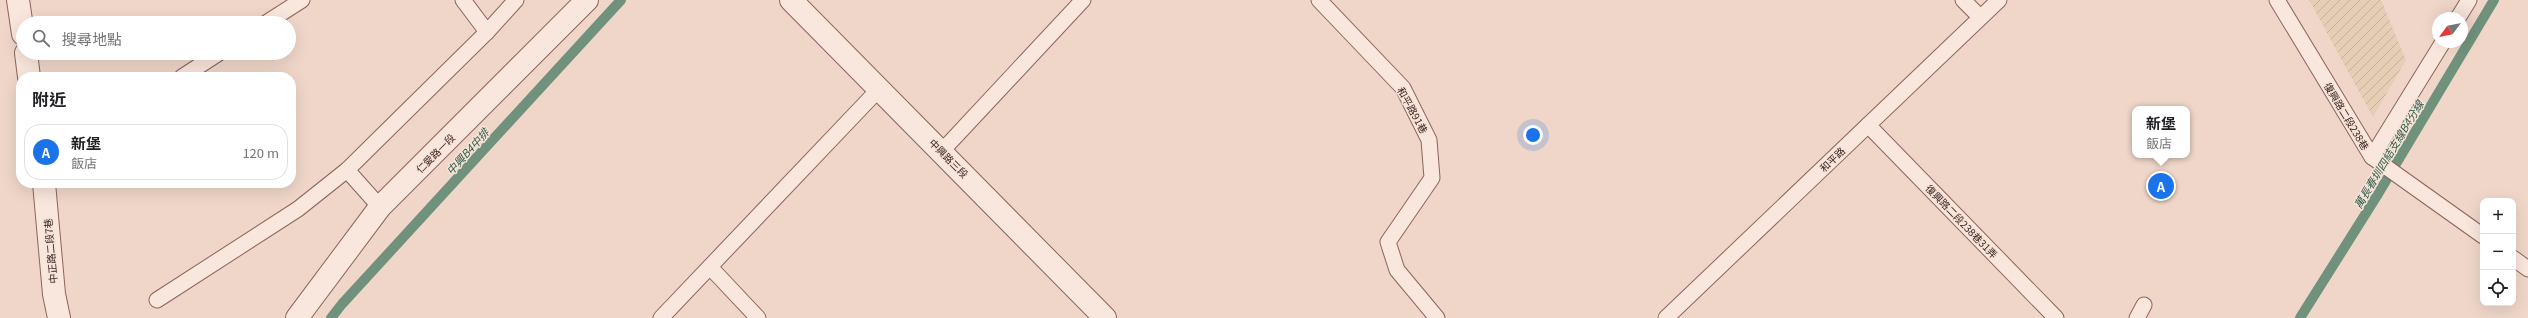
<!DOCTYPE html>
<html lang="zh-TW">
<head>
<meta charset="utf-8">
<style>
  body { margin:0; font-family:Georgia,"Noto Sans TC",serif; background:#f2f2f2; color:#202124 }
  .controls { position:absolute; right:12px; bottom:12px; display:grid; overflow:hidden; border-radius:8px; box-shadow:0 4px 16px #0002 }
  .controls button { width:36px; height:36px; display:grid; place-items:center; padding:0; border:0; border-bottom:1px solid #e0e0e0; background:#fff; color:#202124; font:20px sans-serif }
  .compass { position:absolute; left:2432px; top:12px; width:36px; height:36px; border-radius:50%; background:#fff; box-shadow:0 4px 16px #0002; rotate:238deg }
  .you { position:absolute; left:1533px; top:135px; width:14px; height:14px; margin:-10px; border:3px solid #fff; border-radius:50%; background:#1a73e8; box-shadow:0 0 0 6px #1a73e833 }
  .badge { display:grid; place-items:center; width:26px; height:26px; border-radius:50%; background:#1a73e8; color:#fff; font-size:13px; font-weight:700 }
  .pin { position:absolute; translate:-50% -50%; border:2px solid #fff; box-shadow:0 1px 4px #0006 }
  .popup { position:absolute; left:2132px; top:106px; width:58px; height:52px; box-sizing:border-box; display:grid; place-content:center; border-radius:8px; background:#fff; filter:drop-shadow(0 1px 3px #0005); font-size:13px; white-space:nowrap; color:#757577 }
  .popup b { font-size:15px; color:#202124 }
  .popup::after { content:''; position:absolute; left:50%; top:100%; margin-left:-8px; border:8px solid transparent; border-top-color:#fff }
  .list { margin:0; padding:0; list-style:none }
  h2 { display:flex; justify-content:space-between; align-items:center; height:52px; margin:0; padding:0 16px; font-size:17px }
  h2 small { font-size:13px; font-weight:400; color:#757577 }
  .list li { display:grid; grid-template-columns:26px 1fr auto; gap:12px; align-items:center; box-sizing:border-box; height:56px; margin:0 8px 8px; padding:0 8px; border:1px solid #e0e0e0; border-radius:16px }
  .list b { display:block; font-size:15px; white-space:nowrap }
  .list p { margin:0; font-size:13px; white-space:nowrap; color:#757577 }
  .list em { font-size:13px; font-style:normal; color:#757577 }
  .icon { flex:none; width:22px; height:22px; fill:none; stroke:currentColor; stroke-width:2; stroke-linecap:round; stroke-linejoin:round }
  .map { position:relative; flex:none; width:2528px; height:318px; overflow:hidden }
  .search { position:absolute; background:#fff; box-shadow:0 4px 16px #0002; left:16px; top:16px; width:280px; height:44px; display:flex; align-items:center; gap:10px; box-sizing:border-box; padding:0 14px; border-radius:22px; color:#757577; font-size:15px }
  .panel { position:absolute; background:#fff; box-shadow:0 4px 16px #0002; left:16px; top:72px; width:280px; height:116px; border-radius:16px }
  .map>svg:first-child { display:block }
</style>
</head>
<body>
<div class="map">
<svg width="2528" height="318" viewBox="0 0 2528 318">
  <defs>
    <pattern id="farmland-furrows" width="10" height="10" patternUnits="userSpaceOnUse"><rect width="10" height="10" fill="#e5cdb6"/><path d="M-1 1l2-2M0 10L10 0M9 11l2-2" fill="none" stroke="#c5b09c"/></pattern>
  </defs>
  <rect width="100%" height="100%" fill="#efd6c9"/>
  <path fill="url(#farmland-furrows)" d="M2309 0H2381L2406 60 2373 117Z"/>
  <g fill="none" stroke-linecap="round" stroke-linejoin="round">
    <g stroke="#70927d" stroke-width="10">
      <path d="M331 318 342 304 621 0"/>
      <path d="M2300 318 2378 194 2494 0"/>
    </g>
    <defs>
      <g id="service">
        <path d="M463 0 487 32 516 0"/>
        <path d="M1319 0 1403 88 1429 140 1432 178 1388 242 1397 270 1437 318"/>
        <path d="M1963 0 1980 17"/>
        <path d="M2277 0 2372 157 2483 236"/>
        <path d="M2458 18 2469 0"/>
        <path d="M266 23 302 0"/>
        <path d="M182 77 219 53"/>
        <path d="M1868 125 2056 318"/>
        <path d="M942 151 1083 0"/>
        <path d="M2372 157 2443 42"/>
        <path d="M347 170 380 207"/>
        <path d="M2513 258 2528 269"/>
        <path d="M710 267 758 318"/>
        <path d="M157 300 298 209 347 170 487 32"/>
        <path d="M661 318 880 88"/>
        <path d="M1666 318 1999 0"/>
        <path d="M2137 318 2144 305"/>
      </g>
      <g id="minor">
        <path d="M18 0 23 34"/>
        <path d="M26 53 29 77"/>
        <path d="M44 183 54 294 59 318"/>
        <path d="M297 318 380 207 587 0"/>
      </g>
      <path id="tertiary" d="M791 0 1105 318"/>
    </defs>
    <use href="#service" stroke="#8c655d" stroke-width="17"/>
    <use href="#minor" stroke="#8c655d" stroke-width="24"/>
    <use href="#tertiary" stroke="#8c655d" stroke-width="24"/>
    <use href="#service" stroke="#f9e6dc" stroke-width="15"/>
    <use href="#minor" stroke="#f9e6dc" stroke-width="22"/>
    <use href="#tertiary" stroke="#f9e6dc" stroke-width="22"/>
  </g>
  <g text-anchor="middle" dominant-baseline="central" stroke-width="3" stroke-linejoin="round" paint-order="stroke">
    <g font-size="10" fill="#3c2420" stroke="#f6e3d8">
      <text transform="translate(1413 110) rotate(61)">和平路91巷</text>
      <text transform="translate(2347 116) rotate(59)">復興路二段238巷</text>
      <text transform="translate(435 153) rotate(-45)">仁愛路一段</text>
      <text transform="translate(949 158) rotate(45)">中興路三段</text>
      <text transform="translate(1832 159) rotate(-44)">和平路</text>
      <text transform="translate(1962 221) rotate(46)">復興路二段238巷31弄</text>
      <text transform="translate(50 251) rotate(-95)">中正路二段7巷</text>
    </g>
    <g font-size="11" font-style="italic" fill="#305c49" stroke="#f6e3d8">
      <text transform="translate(467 151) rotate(-48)">中興B4中排</text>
      <text transform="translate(2388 154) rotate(-59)">萬長春圳四結支線B4分線</text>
    </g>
  </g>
</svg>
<div class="controls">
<button>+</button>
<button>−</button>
<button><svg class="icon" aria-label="locate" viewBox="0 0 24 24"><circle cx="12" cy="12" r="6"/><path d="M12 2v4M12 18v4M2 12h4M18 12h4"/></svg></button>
</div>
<svg class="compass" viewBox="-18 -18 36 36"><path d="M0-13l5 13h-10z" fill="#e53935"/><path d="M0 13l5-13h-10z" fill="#757577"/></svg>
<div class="you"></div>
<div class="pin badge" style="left:2161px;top:186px">A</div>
<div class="popup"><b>新堡</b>飯店</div>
<div class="search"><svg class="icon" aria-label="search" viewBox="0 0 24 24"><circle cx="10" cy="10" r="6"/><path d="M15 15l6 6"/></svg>搜尋地點</div>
<section class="panel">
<h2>附近<small></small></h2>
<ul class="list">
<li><span class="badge">A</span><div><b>新堡</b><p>飯店</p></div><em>120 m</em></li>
</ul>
</section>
</div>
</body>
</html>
